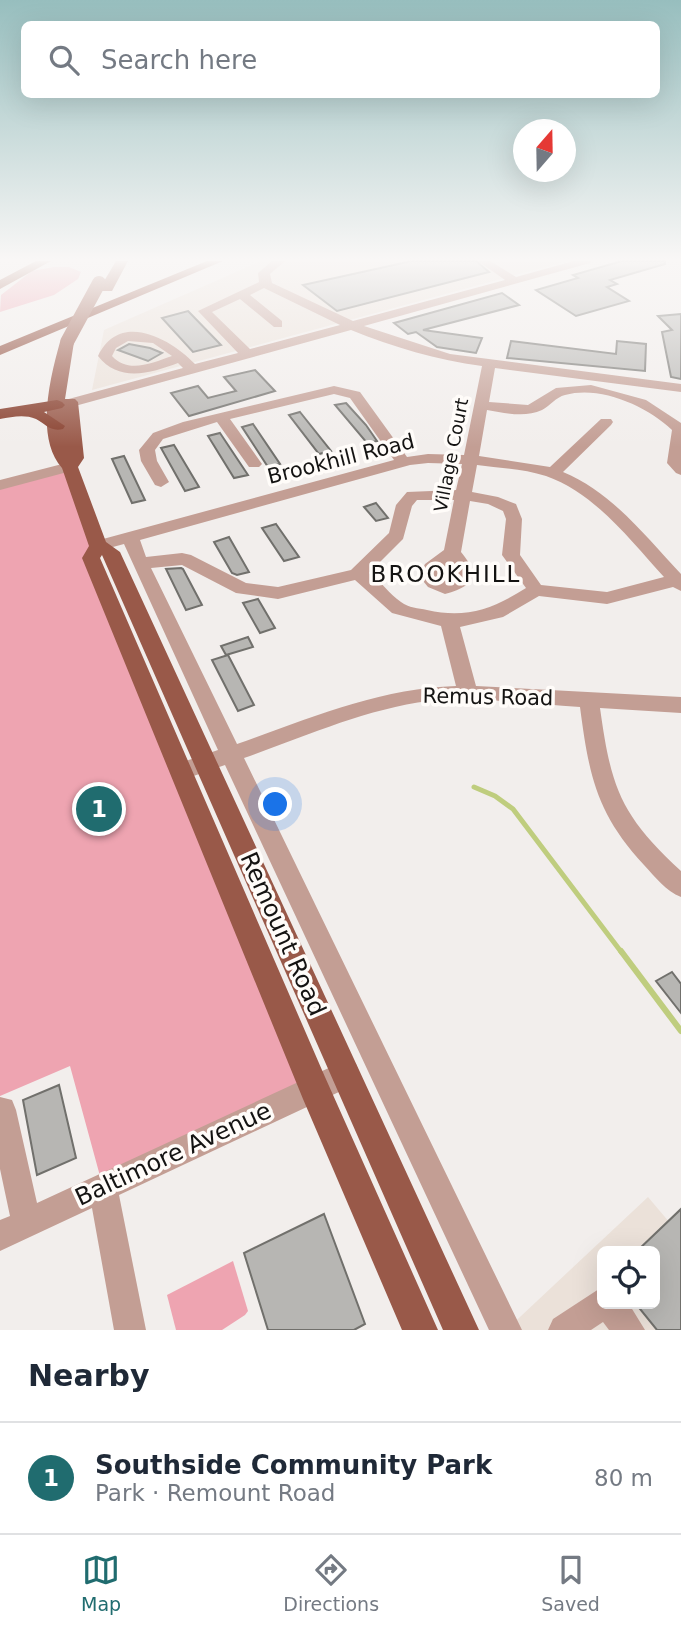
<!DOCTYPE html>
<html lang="en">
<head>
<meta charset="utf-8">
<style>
  body { margin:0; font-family:"DejaVu Sans",sans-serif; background:#f6f6f7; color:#1f2937 }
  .controls { position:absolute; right:21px; bottom:21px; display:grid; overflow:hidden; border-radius:10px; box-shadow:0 7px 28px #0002 }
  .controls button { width:63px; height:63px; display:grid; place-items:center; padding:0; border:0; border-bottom:2px solid #e0e1e3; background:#fff; color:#1f2937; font:35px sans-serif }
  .compass { position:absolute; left:513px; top:119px; width:63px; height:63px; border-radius:50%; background:#fff; box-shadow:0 7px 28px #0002; rotate:20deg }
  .you { position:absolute; left:276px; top:805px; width:24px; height:24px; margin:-18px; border:5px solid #fff; border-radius:50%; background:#1a73e8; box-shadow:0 0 0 10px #1a73e833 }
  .badge { display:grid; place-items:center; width:46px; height:46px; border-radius:50%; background:#206c6f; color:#fff; font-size:23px; font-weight:700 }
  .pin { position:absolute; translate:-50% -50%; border:4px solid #fff; box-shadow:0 2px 7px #0006 }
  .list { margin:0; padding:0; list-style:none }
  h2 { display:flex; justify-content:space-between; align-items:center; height:91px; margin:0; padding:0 28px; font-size:30px }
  h2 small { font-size:23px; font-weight:400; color:#747a83 }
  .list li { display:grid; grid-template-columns:46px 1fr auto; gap:21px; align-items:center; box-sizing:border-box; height:112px; padding:0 28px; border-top:2px solid #e0e1e3 }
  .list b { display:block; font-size:26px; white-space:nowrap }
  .list p { margin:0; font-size:23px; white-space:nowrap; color:#747a83 }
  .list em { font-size:23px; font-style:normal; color:#747a83 }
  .icon { flex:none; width:38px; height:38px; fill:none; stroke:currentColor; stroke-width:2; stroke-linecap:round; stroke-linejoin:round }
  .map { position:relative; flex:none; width:681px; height:1330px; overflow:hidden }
  .search { position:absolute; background:#fff; box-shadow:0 7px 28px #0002; left:21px; right:21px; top:21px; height:77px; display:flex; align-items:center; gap:18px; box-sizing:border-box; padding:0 24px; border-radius:10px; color:#747a83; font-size:26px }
  .sheet { height:203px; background:#fff }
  nav { display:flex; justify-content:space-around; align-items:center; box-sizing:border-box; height:98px; border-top:2px solid #e0e1e3; background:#fff; font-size:19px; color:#747a83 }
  nav a { display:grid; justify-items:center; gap:4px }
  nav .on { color:#206c6f }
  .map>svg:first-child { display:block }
</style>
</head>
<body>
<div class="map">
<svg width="681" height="1330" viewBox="0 0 681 1330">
  <rect width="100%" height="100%" fill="#f2eeec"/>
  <g fill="#ebe1d9" fill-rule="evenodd">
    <path d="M261 261H567L92 390 104 330Z"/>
    <path d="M648 1197 681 1236V1330H506ZM602 1251H655V1304H602Z"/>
  </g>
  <g fill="#eea4b1">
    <path d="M54 267H69L81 272 78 279 54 295 0 312 1 295 32 271Z"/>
    <path d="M70 467 93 534 91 559 314 1088 103 1187 70 1066 0 1096V485Z"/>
    <path d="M233 1261 248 1311 245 1315 222 1330H176L167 1295Z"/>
  </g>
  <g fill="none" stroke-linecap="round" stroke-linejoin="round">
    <path stroke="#bfcd7e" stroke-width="5" d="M474 787 495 796 513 809 622 953"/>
    <path stroke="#bfcd7e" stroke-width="6" d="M621 951 681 1031"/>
  </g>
  <g fill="#b7b6b3" stroke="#71706c" stroke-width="2">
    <path d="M412 261H476L489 272 337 311 303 285Z"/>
    <path d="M622 261H665V264L610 280 617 284 607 287 629 301 576 316 536 290 578 278 573 275Z"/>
    <path d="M502 293 519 305 423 330 482 338 476 353 437 347 416 332 408 334 394 323Z"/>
    <path d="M188 311 221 345 193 352 162 318Z"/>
    <path d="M681 314V379L671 377 662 332 672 330 658 316Z"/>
    <path d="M511 341 616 354 617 341 646 344 645 371 507 358Z"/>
    <path d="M129 344 150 348 162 353 148 361 118 350Z"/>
    <path d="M255 370 275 391 189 416 171 393 198 386 208 398 236 391 224 377Z"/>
    <path d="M346 403 366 425 377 441 367 443 335 405Z"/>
    <path d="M300 412 331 451 319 454 289 415Z"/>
    <path d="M253 424 280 464 268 467 242 427Z"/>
    <path d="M220 433 248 475 234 478 208 436Z"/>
    <path d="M174 445 199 487 185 491 161 448Z"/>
    <path d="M124 456 145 500 132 503 112 459Z"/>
    <path d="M376 503 388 518 376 521 364 507Z"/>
    <path d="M276 524 299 557 284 561 262 528Z"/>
    <path d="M229 537 249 572 237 575 232 573 214 542Z"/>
    <path d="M181 568 183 569 202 605 186 610 166 569Z"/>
    <path d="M258 599 275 628 260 633 243 603Z"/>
    <path d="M248 637 253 647 226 655 221 646Z"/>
    <path d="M228 655 254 705 238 711 212 660Z"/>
    <path d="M672 972 681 984V1013L656 981Z"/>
    <path d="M59 1085 76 1158 37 1175 23 1100Z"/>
    <path d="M681 1209V1330H657L636 1304H655V1251H637Z"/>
    <path d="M324 1214 365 1324 354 1330H268L244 1253Z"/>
  </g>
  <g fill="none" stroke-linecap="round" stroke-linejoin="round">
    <g fill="#c39e94" fill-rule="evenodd">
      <path d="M272 261H285L270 274 272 283 353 321 505 280 478 261H490L516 277 574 261H591L590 263 364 326 450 354 681 384V392L495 368 489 402 528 405 556 388 591 385 646 400 681 423V475L676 473 667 463 672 430C647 406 600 385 565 395 556 397 550 406 542 410 525 418 505 413 487 410L479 456 550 467 601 419H611L613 422 611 425 563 472C612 492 646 537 681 574V591L673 587 607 604 539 596 503 617 460 627 476 686 681 697V713L600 708C611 787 620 815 681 871V897C666 891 655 877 644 865 596 813 589 775 580 707 531 704 478 696 429 701 365 709 304 737 244 758L522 1330H489L225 765 182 780 174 777 171 771 174 765 218 750 124 544 98 551 90 546 92 542 394 460 350 398 334 394 230 419 262 464 259 467H249L217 422 163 439 155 450 157 461 169 482 161 487 155 485 141 461 139 450 153 433 183 422 334 386 360 392 407 457 428 454 464 455 482 366C437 360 393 347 351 330L75 406 70 407 63 403 65 400 183 368 178 363C151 373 119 383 98 356 120 310 171 339 195 364L238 353 198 311 259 282 258 273ZM264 288 340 325 250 349 212 312 240 299 274 327H282V321L250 295ZM128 341 153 343 172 356C152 363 128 374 112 356L116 348ZM428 463 462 464 456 490 407 492 396 505 389 533 351 570 278 587 246 583 191 555 182 553 146 557 140 540 410 465ZM477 465C500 468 524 469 546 476 595 493 630 540 664 577L607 592 541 585 520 555 522 519 516 504 498 497 472 492ZM417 500H454L444 550 425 564 419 576 428 587 445 594C473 586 482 577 461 552L470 501 488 504 503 511 506 519 502 555 526 588C493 609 466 619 427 610 418 608 409 608 401 602 389 594 381 581 369 573L403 539 412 506ZM450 562 455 578 446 581 437 575ZM182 565 236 593 278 599 355 580 392 613 441 626 456 686C380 688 308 719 237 744L151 568Z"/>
      <path d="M70 462 75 464 78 467 75 470 0 490V480Z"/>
      <path d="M346 1060 356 1064 360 1074 356 1084 119 1195 146 1330H114L92 1208 0 1251V1220L10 1216 0 1169V1097L12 1100 16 1110 37 1203Z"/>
      <path d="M602 1287V1304H629L645 1330H609L603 1322 591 1330H548L553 1319Z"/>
    </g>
    <g fill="#995949" fill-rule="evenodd">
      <path d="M116 261H128L112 291H102L100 288Z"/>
      <path d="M67 338 74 342 65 399H75L78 402 84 458 78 467 106 542 120 552 479 1330H443L102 555 100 558 325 1077 438 1330H402L303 1099 82 558 89 546 62 468C35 438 50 378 60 342Z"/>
    </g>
    <g fill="#883f2d" fill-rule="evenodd">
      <path d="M36 261H51L0 289V280Z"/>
      <path d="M207 261H223L0 355V346Z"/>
      <path d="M57 400 62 402 65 405 62 408 44 412 65 426 63 429C50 432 46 424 36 419 24 414 12 417 0 419V409Z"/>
    </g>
    <path stroke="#995949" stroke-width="14" d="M67 342 99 283"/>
  </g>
  <linearGradient id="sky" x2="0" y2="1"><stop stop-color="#97bebe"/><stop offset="0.58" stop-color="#f9f7f6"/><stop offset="1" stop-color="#f9f7f6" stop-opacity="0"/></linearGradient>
  <rect width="681" height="447" fill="url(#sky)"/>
  <g text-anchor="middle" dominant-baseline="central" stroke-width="7" stroke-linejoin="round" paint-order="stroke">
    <g font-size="18" fill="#141312" stroke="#fffcf9">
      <text transform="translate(451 455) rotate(-79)">Village Court</text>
    </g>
    <g font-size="21" fill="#141312" stroke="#fffcf9">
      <text transform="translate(341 459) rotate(-14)">Brookhill Road</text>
      <text transform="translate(488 697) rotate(1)">Remus Road</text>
    </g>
    <g font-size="23" letter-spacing="2" fill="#141312" stroke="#fffcf9">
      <text x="446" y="574">BROOKHILL</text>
    </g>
    <g font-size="24" fill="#141312" stroke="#fffcf9">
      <text transform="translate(283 934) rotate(66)">Remount Road</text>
      <text transform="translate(173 1154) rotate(-25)">Baltimore Avenue</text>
    </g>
  </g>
</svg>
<div class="controls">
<button><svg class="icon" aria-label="locate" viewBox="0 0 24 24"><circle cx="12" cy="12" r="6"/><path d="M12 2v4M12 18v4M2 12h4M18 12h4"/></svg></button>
</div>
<svg class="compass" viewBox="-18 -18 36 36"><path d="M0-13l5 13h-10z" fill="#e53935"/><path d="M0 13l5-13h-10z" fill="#747a83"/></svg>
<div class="you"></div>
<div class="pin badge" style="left:99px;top:809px">1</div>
<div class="search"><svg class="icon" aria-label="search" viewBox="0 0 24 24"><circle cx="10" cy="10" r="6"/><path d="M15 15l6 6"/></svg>Search here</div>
</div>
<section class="sheet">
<h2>Nearby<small></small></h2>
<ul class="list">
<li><span class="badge">1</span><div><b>Southside Community Park</b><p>Park · Remount Road</p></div><em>80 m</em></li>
</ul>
</section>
<nav>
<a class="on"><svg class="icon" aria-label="map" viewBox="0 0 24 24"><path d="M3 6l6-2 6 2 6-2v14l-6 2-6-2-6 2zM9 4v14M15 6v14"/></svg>Map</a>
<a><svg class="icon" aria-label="directions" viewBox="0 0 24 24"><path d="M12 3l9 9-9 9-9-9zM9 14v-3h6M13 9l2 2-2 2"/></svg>Directions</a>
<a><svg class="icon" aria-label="saved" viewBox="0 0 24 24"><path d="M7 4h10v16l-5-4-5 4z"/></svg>Saved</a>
</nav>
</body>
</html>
